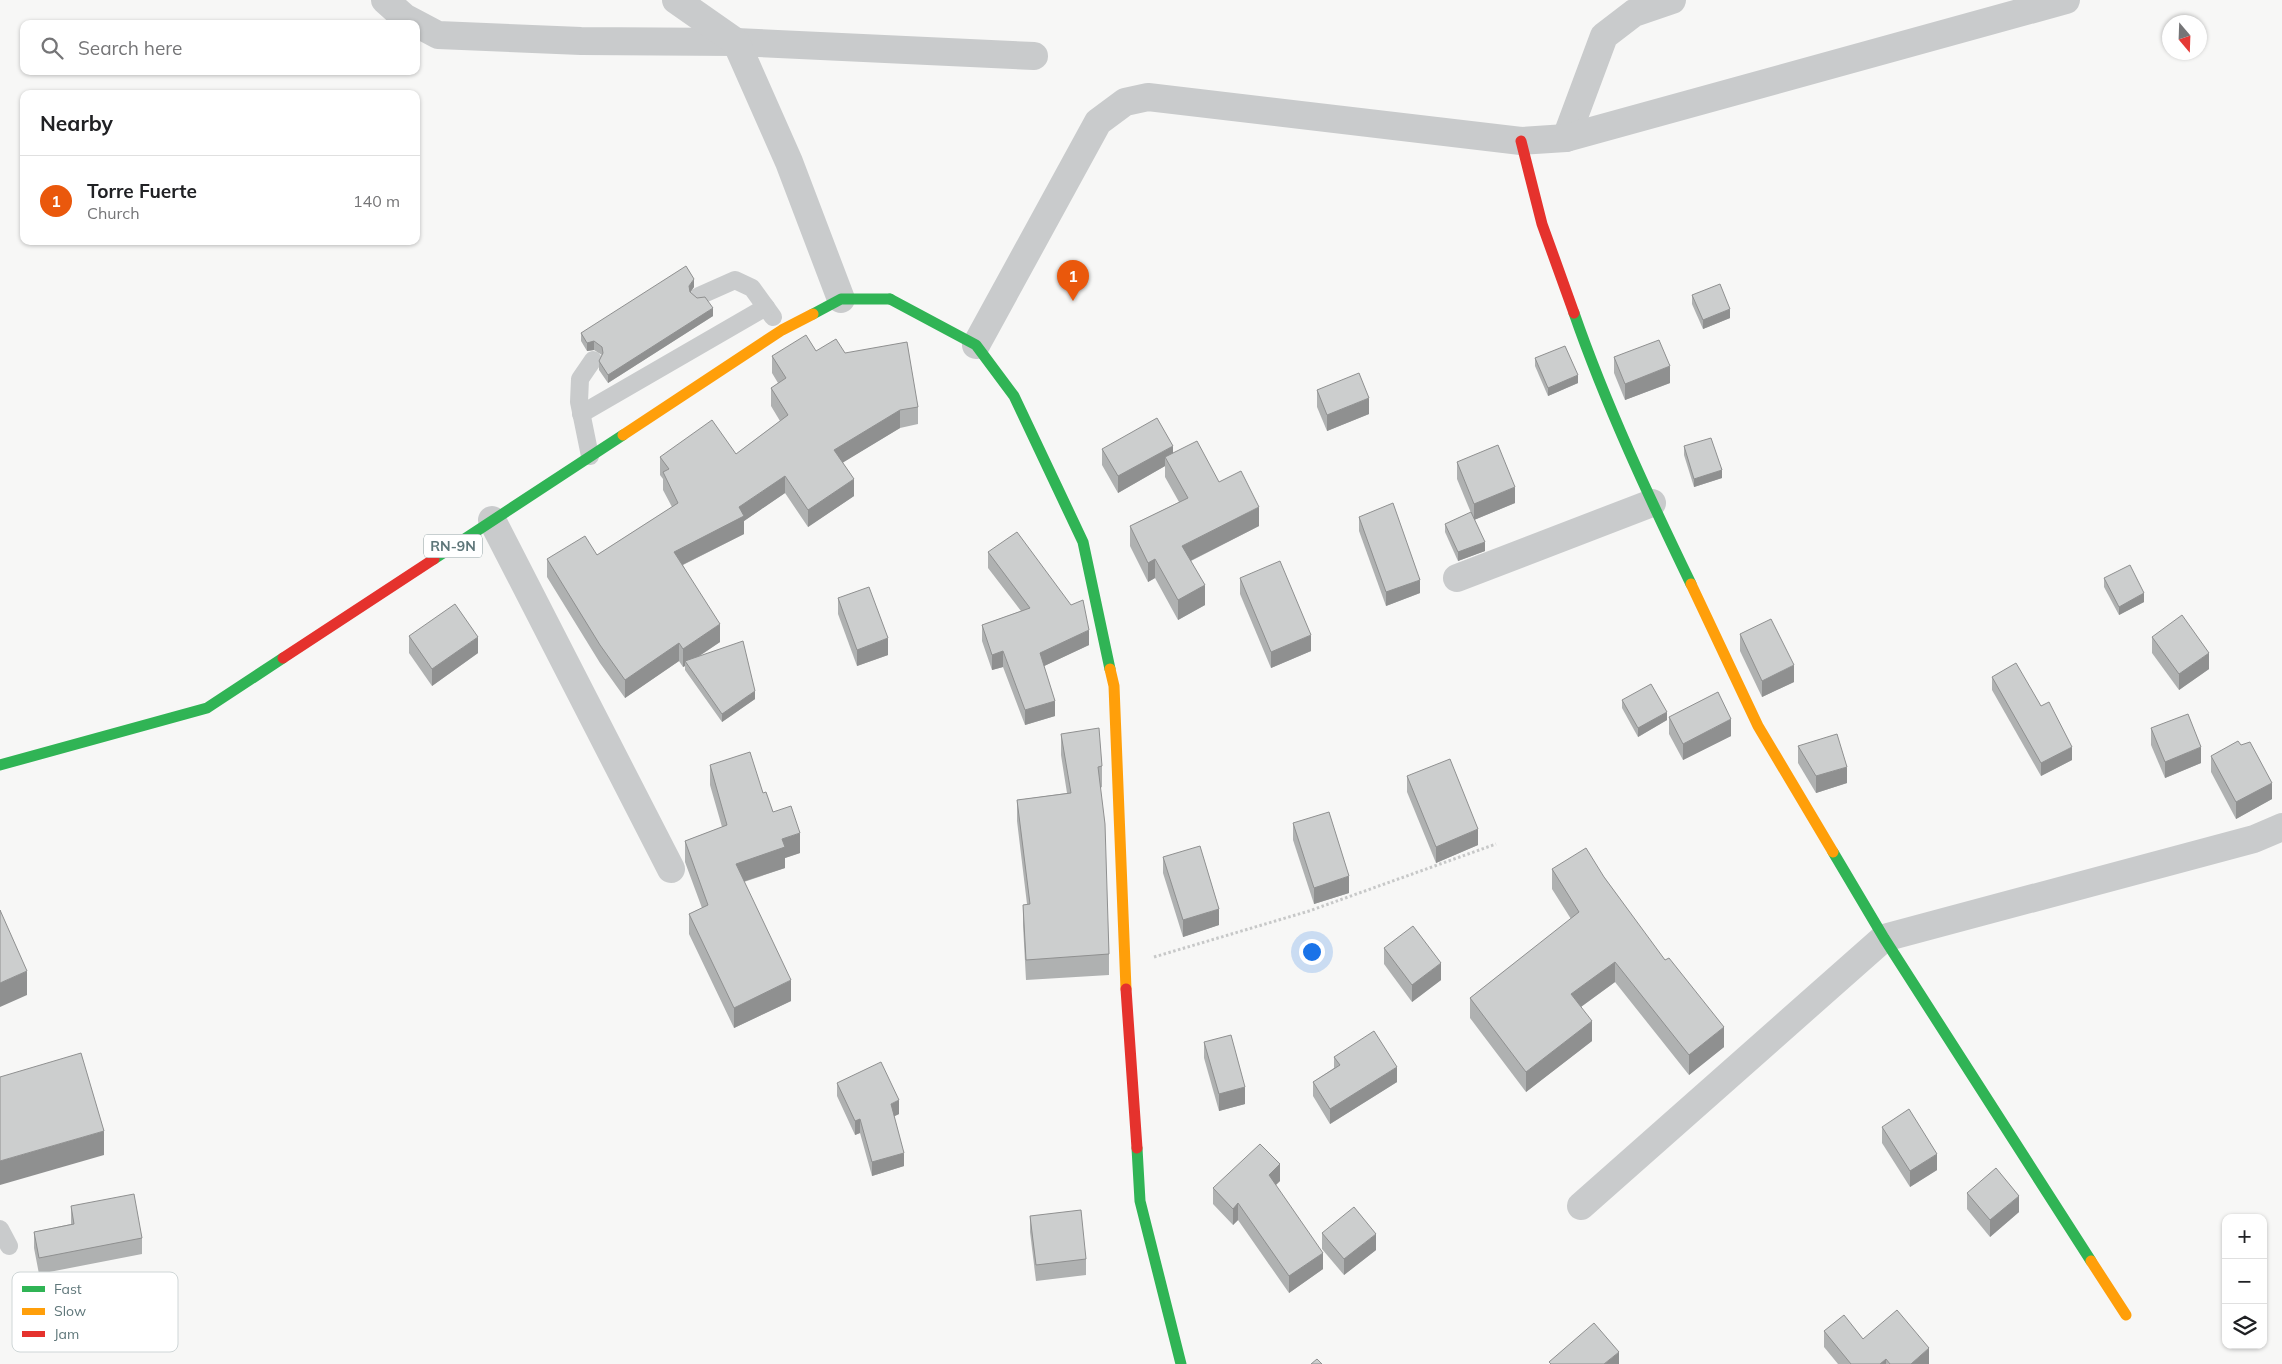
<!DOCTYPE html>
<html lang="en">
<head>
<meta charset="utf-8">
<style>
  body { margin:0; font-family:Mulish,sans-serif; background:#f6f6f6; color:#202124 }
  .controls { position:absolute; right:15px; bottom:15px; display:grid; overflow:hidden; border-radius:10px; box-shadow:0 1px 4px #0004 }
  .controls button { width:45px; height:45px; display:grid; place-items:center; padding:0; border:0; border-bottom:1px solid #e0e0e0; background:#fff; color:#202124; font:25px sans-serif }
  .compass { position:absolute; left:2162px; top:15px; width:45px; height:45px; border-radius:50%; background:#fff; box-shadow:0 1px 4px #0004; rotate:161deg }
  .you { position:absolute; left:1311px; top:951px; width:18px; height:18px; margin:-12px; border:4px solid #fff; border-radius:50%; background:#1a73e8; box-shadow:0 0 0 8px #1a73e833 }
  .badge { display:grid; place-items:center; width:32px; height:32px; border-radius:50%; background:#ea580c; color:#fff; font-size:16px; font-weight:700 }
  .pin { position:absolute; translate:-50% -41px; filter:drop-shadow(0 1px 2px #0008) }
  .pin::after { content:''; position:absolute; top:26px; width:18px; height:15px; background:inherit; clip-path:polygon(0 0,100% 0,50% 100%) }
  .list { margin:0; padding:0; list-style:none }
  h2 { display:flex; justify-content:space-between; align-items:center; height:65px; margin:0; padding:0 20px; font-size:21px }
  h2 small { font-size:16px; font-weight:400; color:#757577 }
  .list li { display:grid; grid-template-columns:32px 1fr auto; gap:15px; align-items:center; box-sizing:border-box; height:90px; padding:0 20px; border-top:1px solid #e0e0e0 }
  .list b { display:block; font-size:19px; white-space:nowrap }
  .list p { margin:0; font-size:16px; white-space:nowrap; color:#757577 }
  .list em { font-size:16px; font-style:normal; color:#757577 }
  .icon { flex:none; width:28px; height:28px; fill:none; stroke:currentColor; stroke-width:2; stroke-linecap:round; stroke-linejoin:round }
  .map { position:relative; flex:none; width:2282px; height:1364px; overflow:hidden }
  .search { position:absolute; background:#fff; box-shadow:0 1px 4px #0004; left:20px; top:20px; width:400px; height:55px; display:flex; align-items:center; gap:12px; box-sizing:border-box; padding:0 18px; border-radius:10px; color:#757577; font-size:19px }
  .panel { position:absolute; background:#fff; box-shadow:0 1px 4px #0004; left:20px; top:90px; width:400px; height:155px; border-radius:10px }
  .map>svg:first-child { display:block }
</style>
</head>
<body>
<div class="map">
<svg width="2282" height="1364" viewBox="0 0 2282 1364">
  <rect width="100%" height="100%" fill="#f7f7f6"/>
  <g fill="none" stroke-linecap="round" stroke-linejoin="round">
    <path stroke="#c7c8c8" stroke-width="3" stroke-dasharray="2.5 2.5" stroke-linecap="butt" d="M1154 957 1309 911 1496 844"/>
    <g stroke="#c9cbcc" stroke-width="18">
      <path d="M699 296 735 280 752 288 773 317"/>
      <path d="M581 414 766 307"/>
      <path d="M590 456 579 402 580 379 593 360"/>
      <path d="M0 1229 9 1246"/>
    </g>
    <g stroke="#c9cbcc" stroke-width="28">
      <path d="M385 0 404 17 438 35 581 41 736 42 1034 56"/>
      <path d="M676 0 736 42 789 162 841 299"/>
      <path d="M1566 138 1604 36 1634 13 1672 0"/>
      <path d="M976 345 1098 122 1125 102 1148 97 1521 141 1566 138 2066 0"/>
      <path d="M492 520 671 869"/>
      <path d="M1457 578 1652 503"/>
      <path d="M1581 1206 1884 938 2254 839 2282 827"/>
    </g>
    <g stroke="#30b455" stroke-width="11">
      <path d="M890 299 976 345 1014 396 1083 542 1110 669"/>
      <path d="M1574 313C1606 405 1648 495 1691 584"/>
      <path d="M813 314 841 299H890"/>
      <path d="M434 559 623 435"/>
      <path d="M0 765 207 708 283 658"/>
      <path d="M1833 852 1884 938 2091 1261"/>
      <path d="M1137 1148 1140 1201 1181 1364"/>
    </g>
    <g stroke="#ff9f0a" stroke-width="11">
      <path d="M623 435 782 330 813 314"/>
      <path d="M1691 584 1758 726 1833 852"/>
      <path d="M1110 669 1114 686 1126 989"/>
      <path d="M2091 1261 2126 1315"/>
    </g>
    <g stroke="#e5322d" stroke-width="11">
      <path d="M1521 141 1542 224 1574 313"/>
      <path d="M283 658 434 559"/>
      <path d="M1126 989 1137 1148"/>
    </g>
  </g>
  <g fill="#afb1b1">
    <path d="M694 287 690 293 713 316 608 383 599 370V361L602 355 594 350 587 351 581 341V333Z"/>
    <path d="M1692 295 1730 318 1703 329 1692 304Z"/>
    <path d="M816 351 845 353 918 407V424L900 428 843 462 854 496 808 527 785 493 744 521V534L683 565 720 642 698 657 755 699 722 722 685 670V666L683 667 679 661 625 698 600 663 547 577V559L597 555 672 507 663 490V479L660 475V457L736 454 780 421 771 406V388L778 383 772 373V356Z"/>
    <path d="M1614 357 1670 383 1625 400 1614 373Z"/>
    <path d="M1535 358 1578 383 1548 396 1535 366Z"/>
    <path d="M1317 390 1369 414 1327 431 1317 407Z"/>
    <path d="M1684 446 1722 478 1694 487 1684 455Z"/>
    <path d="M1102 449 1173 454 1219 482 1259 526 1191 561 1205 605 1178 620 1155 578 1148 582 1130 546V526L1179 502 1165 477V466L1118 493 1102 465Z"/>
    <path d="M1457 462 1515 503 1474 520 1457 479Z"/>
    <path d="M1359 517 1420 593 1386 606 1359 531Z"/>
    <path d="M1445 524 1485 551 1458 561 1445 532Z"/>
    <path d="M988 552 1089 645 1044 666 1055 716 1025 725 1003 667 992 670 982 641V625L1021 611 988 568Z"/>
    <path d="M1240 578 1311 651 1271 668 1240 594Z"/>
    <path d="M2104 578 2144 602 2119 615 2104 587Z"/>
    <path d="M838 598 888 655 857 666 838 614Z"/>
    <path d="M1740 634 1794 682 1762 697 1740 651Z"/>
    <path d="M409 636 478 653 432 686 409 653Z"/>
    <path d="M2152 637 2209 669 2179 690 2152 653Z"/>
    <path d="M1992 677 2072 760 2041 776 1992 690Z"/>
    <path d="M1622 700 1667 720 1638 737 1622 708Z"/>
    <path d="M1669 717 1731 736 1683 760 1669 734Z"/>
    <path d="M2151 728 2201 763 2165 778 2151 745Z"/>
    <path d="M1061 734 1102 766V787L1100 788 1109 954V975L1026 980 1023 925V905L1027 904 1017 821V800L1067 793 1061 755Z"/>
    <path d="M1798 746 1847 783 1816 793 1798 763Z"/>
    <path d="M2211 756 2272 799 2236 819 2211 772Z"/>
    <path d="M710 765 763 793 773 812 800 853 785 858V868L744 882 791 1001 734 1028 689 934V914L702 908 685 862V841L722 827 710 785Z"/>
    <path d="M1407 776 1478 845 1436 863 1407 792Z"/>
    <path d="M1293 823 1349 893 1314 904 1293 840Z"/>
    <path d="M1163 857 1219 925 1183 937 1163 873Z"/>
    <path d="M1552 869 1604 877 1724 1047 1689 1075 1615 982 1581 1007 1592 1041 1526 1092 1470 1018V998L1571 919 1552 889Z"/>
    <path d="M1384 948 1441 980 1412 1002 1384 964Z"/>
    <path d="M1204 1042 1245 1104 1219 1111 1204 1058Z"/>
    <path d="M1334 1057 1397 1082 1330 1124 1313 1096V1082L1334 1068Z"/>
    <path d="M837 1083 899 1114 894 1116 904 1166 872 1176 860 1133 855 1135 837 1096Z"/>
    <path d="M1882 1127 1937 1170 1910 1187 1882 1143Z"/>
    <path d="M1280 1181 1275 1185 1323 1269 1289 1293 1238 1220 1233 1225 1213 1204V1188Z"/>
    <path d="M1967 1193 2019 1212 1990 1237 1967 1209Z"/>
    <path d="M71 1206 142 1238V1254L39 1274 34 1248V1232L71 1224Z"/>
    <path d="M1030 1216 1086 1259V1275L1036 1281 1030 1232Z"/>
    <path d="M1322 1233 1376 1250 1344 1275 1322 1249Z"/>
    <path d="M1824 1331 1863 1339 1929 1364H1838L1824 1347Z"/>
  </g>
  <g fill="#8f9090">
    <path d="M694 279V287L689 294V286Z"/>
    <path d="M713 308V316L608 383V375Z"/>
    <path d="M1730 309V318L1703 329V320Z"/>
    <path d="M594 341V350L587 351V343Z"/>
    <path d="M1670 366V383L1625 400V384Z"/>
    <path d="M1578 375V383L1548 396V388Z"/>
    <path d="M1369 398V414L1327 431V415Z"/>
    <path d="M900 410V428L834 468V450Z"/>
    <path d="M1173 446V462L1165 457V466L1118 493V476Z"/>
    <path d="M1722 470V478L1694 487V479Z"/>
    <path d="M785 476V493L744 521V534L674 569V552L739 507Z"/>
    <path d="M854 479V496L808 527V510Z"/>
    <path d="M1515 487V503L1474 520V504Z"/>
    <path d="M1259 507V526L1182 565V546Z"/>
    <path d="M1485 542V551L1458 561V552Z"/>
    <path d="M1155 559V578L1148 582V563Z"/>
    <path d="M1420 580V593L1386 606V592Z"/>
    <path d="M1205 585V605L1178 620V600Z"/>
    <path d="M2144 593V602L2119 615V607Z"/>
    <path d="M720 624V642L687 664 685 661V666L683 667V649Z"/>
    <path d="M1089 630V645L1040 668V653Z"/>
    <path d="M1311 635V651L1271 668V652Z"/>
    <path d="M478 637V653L432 686V669Z"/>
    <path d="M888 638V655L857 666V650Z"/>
    <path d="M679 643V661L625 698V680Z"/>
    <path d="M1003 651V667L992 670V655Z"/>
    <path d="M2209 653V669L2179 690V674Z"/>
    <path d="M1794 665V682L1762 697V681Z"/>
    <path d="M755 691V699L722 722V714Z"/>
    <path d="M1055 701V716L1025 725V710Z"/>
    <path d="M1667 712V720L1638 737V728Z"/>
    <path d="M1731 719V736L1683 760V744Z"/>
    <path d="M2072 747V760L2041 776V763Z"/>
    <path d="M2201 747V763L2165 778V762Z"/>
    <path d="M1847 767V783L1816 793V776Z"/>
    <path d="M2272 783V799L2236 819V802Z"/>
    <path d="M1478 829V845L1436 863V847Z"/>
    <path d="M800 833V853L785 858V868L736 884V864L782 839Z"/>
    <path d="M1349 876V893L1314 904V888Z"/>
    <path d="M1219 909V925L1183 937V920Z"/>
    <path d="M1615 962V982L1571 1014V994Z"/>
    <path d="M1441 963V980L1412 1002V985Z"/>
    <path d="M27 971V995L0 1007V983Z"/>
    <path d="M791 980V1001L734 1028V1008Z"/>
    <path d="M1592 1021V1041L1526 1092V1072Z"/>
    <path d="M1724 1027V1047L1689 1075V1055Z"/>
    <path d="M1397 1067V1082L1330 1124V1109Z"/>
    <path d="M1245 1087V1104L1219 1111V1094Z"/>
    <path d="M899 1100V1114L891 1118V1104Z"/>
    <path d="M860 1119V1133L855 1135V1121Z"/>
    <path d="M104 1131V1155L0 1185V1161Z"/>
    <path d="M904 1153V1166L872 1176V1162Z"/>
    <path d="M1937 1154V1170L1910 1187V1171Z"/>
    <path d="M1280 1164V1181L1269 1192V1175Z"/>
    <path d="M2019 1196V1212L1990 1237V1220Z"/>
    <path d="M1238 1203V1220L1233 1225V1209Z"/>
    <path d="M1376 1234V1250L1344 1275V1259Z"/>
    <path d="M1323 1253V1269L1289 1293V1276Z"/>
    <path d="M1929 1348V1364H1911Z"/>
    <path d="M1619 1352V1364H1604Z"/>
    <path d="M1886 1359V1364H1880Z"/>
  </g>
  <g fill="#cccece" stroke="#8f9090">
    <path d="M686 266 694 279 689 286 690 292 697 298 705 297 713 308 608 375 599 361 603 353 602 347 594 341 587 343 581 333Z"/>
    <path d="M1720 284 1730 309 1703 320 1692 295Z"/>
    <path d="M806 335 816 351 836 339 845 353 907 342 918 407 900 410 834 450 854 479 808 510 785 476 739 507 744 516 674 552 720 624 683 649 679 643 625 680 600 645 547 559 585 536 597 555 678 503 663 472 669 469 660 457 712 420 736 454 788 415 771 388 786 378 772 356Z"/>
    <path d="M1659 340 1670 366 1625 384 1614 357Z"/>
    <path d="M1565 346 1578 375 1548 388 1535 358Z"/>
    <path d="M1359 373 1369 398 1327 415 1317 390Z"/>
    <path d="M1157 418 1173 446 1118 476 1102 449Z"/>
    <path d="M1711 438 1722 470 1694 479 1684 446Z"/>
    <path d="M1197 441 1219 482 1241 471 1259 507 1182 546 1205 585 1178 600 1155 559 1148 563 1130 526 1188 498 1165 457Z"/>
    <path d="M1498 445 1515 487 1474 504 1457 462Z"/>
    <path d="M1393 503 1420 580 1386 592 1359 517Z"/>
    <path d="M1471 512 1485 542 1458 552 1445 524Z"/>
    <path d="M1017 532 1071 605 1083 600 1089 630 1040 653 1055 701 1025 710 1003 651 992 655 982 625 1030 608 988 552Z"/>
    <path d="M1280 561 1311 635 1271 652 1240 578Z"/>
    <path d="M2130 565 2144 593 2119 607 2104 578Z"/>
    <path d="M869 587 888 638 857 650 838 598Z"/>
    <path d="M455 604 478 637 432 669 409 636Z"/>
    <path d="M2182 615 2209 653 2179 674 2152 637Z"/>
    <path d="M1771 619 1794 665 1762 681 1740 634Z"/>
    <path d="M743 641 755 691 722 714 685 661Z"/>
    <path d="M2016 663 2041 706 2049 702 2072 747 2041 763 1992 677Z"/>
    <path d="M1651 684 1667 712 1638 728 1622 700Z"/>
    <path d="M1718 692 1731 719 1683 744 1669 717Z"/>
    <path d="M2188 714 2201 747 2165 762 2151 728Z"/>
    <path d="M1099 728 1102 766 1098 767 1105 824 1109 954 1026 960 1023 905 1030 904 1017 800 1071 793 1061 734Z"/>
    <path d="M1837 734 1847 767 1816 776 1798 746Z"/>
    <path d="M2238 741 2241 745 2250 742 2272 783 2236 802 2211 756Z"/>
    <path d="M750 752 763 793 766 792 773 812 791 806 800 833 782 839 785 847 736 864 791 980 734 1008 689 914 708 905 685 841 727 825 710 765Z"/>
    <path d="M1450 759 1478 829 1436 847 1407 776Z"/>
    <path d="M1329 812 1349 876 1314 888 1293 823Z"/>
    <path d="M1200 846 1219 909 1183 920 1163 857Z"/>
    <path d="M1586 848 1604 877 1665 960 1669 958 1724 1027 1689 1055 1615 962 1571 994 1592 1021 1526 1072 1470 998 1579 912 1552 869Z"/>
    <path d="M0 910 27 971 0 983Z"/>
    <path d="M1413 926 1441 963 1412 985 1384 948Z"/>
    <path d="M1374 1031 1397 1067 1330 1109 1313 1082 1340 1065 1334 1057Z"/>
    <path d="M1231 1035 1245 1087 1219 1094 1204 1042Z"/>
    <path d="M81 1053 104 1131 0 1161V1077Z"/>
    <path d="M881 1062 899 1100 891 1104 904 1153 872 1162 860 1119 855 1121 837 1083Z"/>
    <path d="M1909 1109 1937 1154 1910 1171 1882 1127Z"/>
    <path d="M1260 1144 1280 1164 1269 1175 1323 1253 1289 1276 1238 1203 1233 1209 1213 1188Z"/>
    <path d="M1996 1168 2019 1196 1990 1220 1967 1193Z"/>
    <path d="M134 1194 142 1238 39 1258 34 1232 74 1224 71 1206Z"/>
    <path d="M1354 1207 1376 1234 1344 1259 1322 1233Z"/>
    <path d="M1081 1210 1086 1259 1036 1265 1030 1216Z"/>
    <path d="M1897 1310 1929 1348 1911 1364H1890L1886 1359 1880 1364H1851L1824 1331 1844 1315 1863 1339Z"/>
    <path d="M1594 1323 1619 1352 1604 1364H1551L1549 1362Z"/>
    <path d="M1317 1359 1322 1364H1311Z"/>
  </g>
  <g text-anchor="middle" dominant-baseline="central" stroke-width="5" stroke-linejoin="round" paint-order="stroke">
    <rect fill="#fff" stroke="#8e9fa1" stroke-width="1" x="424" y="534.5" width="58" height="23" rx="4"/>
    <g font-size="14" font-weight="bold" fill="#5e7679">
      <text x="453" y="546">RN-9N</text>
    </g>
  </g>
  <rect x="12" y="1272" width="166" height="80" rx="8" fill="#fff" stroke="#cfd6d7" stroke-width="1"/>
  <rect x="22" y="1286" width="23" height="6" fill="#30b455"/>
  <rect x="22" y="1308" width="23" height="7" fill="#ff9f0a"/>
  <rect x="22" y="1331" width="23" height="6" fill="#e5322d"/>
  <g font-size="14" fill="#5e7679">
    <text x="54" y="1294">Fast</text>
    <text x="54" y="1316">Slow</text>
    <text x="54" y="1339">Jam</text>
  </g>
</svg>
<div class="controls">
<button>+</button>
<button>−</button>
<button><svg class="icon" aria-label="layers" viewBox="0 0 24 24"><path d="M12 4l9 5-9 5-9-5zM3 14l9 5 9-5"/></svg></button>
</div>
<svg class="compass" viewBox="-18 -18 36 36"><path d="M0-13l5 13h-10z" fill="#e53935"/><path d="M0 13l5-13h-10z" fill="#757577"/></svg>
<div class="you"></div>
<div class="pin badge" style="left:1073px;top:301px">1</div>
<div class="search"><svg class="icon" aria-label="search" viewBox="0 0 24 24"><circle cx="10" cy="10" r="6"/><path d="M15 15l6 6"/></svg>Search here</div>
<section class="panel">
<h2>Nearby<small></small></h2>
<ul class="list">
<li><span class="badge">1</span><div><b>Torre Fuerte</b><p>Church</p></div><em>140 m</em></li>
</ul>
</section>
</div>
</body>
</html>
